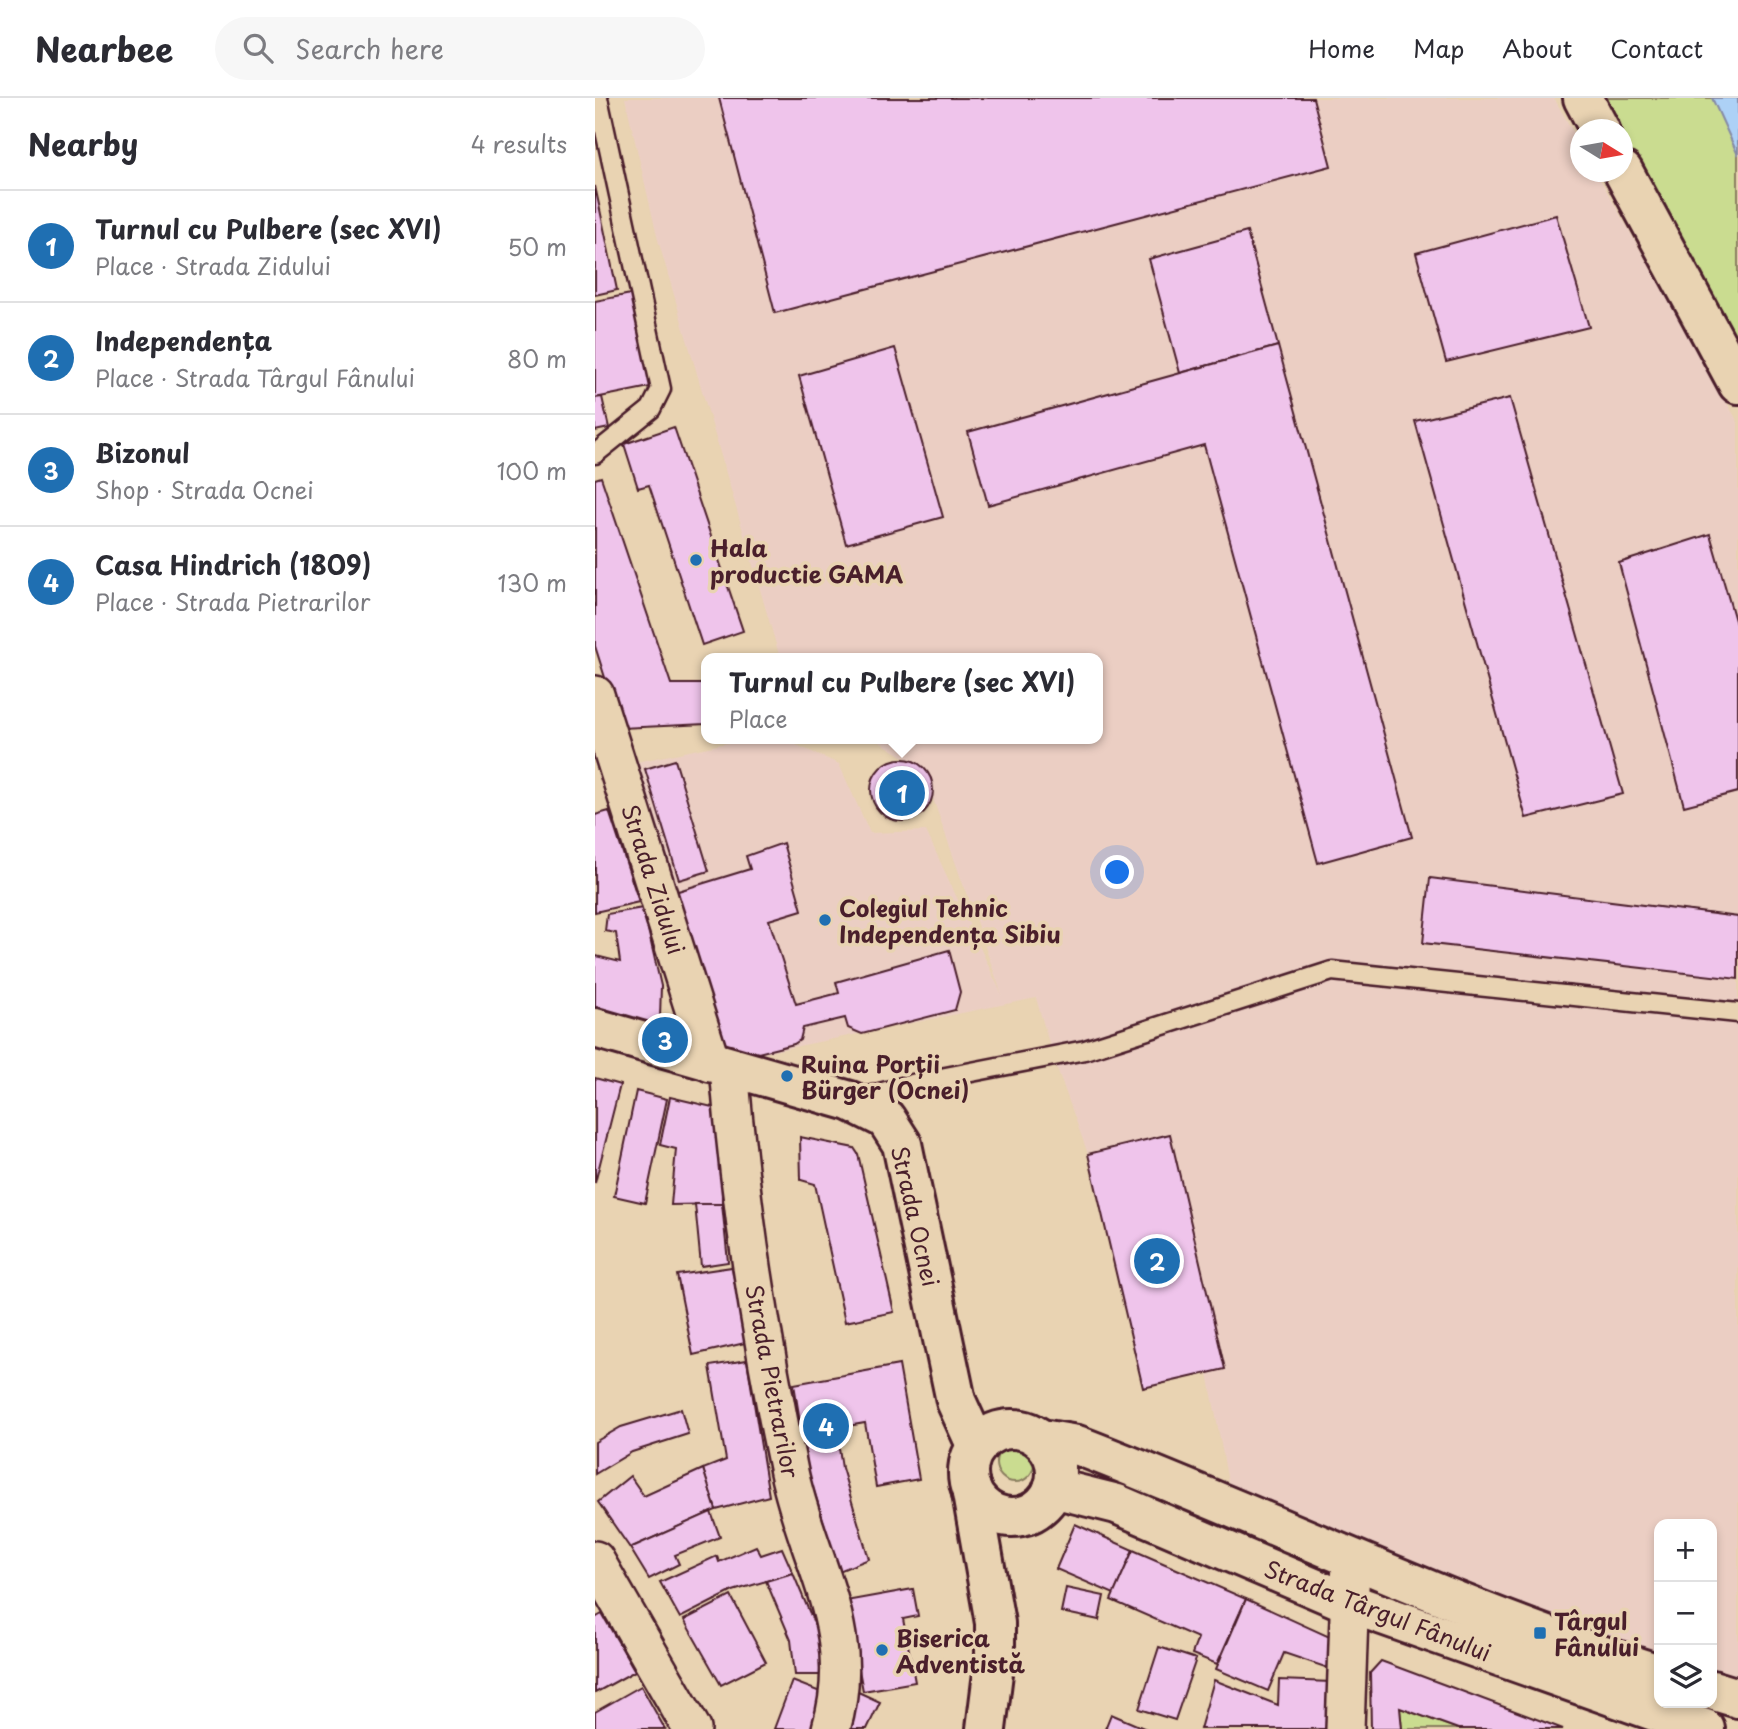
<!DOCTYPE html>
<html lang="en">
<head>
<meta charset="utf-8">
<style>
  body { margin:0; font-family:"Playpen Sans",sans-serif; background:#f7f7f7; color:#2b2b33 }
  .controls { position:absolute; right:21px; bottom:21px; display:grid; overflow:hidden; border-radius:14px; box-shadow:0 4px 10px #0003 }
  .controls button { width:63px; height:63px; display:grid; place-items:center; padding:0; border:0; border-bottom:2px solid #e1e1e2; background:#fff; color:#2b2b33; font:35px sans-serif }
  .compass { position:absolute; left:975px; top:21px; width:63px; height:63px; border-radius:50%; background:#fff; box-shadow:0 4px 10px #0003; rotate:101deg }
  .you { position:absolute; left:523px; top:775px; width:24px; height:24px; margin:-18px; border:5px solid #fff; border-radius:50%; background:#1a73e8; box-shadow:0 0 0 10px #1a73e833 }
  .badge { display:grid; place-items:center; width:46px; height:46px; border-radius:50%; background:#1f6fb2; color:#fff; font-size:23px; font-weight:700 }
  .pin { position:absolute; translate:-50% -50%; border:4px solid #fff; box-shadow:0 2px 7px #0006 }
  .popup { position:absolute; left:106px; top:555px; width:402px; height:91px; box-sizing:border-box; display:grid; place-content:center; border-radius:14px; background:#fff; filter:drop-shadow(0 2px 5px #0005); font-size:23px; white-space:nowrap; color:#7c7c81 }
  .popup b { font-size:26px; color:#2b2b33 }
  .popup::after { content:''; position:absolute; left:50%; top:100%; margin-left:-14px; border:14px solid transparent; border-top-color:#fff }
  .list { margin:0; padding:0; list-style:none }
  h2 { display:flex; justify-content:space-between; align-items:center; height:91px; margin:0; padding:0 28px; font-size:30px }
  h2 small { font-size:23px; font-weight:400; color:#7c7c81 }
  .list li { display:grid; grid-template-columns:46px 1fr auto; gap:21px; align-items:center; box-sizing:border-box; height:112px; padding:0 28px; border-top:2px solid #e1e1e2 }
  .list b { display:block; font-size:26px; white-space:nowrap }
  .list p { margin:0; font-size:23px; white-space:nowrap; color:#7c7c81 }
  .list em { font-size:23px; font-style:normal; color:#7c7c81 }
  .icon { flex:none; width:38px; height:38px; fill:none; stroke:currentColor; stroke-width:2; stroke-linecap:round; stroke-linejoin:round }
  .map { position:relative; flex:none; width:1143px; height:1631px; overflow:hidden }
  header { display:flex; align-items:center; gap:42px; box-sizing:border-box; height:98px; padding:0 35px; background:#fff; border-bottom:2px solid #e1e1e2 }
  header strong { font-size:33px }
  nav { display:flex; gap:38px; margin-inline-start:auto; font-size:24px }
  .search { width:490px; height:63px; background:#f7f7f7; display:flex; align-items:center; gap:18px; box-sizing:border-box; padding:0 24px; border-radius:38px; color:#7c7c81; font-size:26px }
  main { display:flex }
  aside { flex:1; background:#fff }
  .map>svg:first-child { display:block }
</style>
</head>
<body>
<header>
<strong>Nearbee</strong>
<div class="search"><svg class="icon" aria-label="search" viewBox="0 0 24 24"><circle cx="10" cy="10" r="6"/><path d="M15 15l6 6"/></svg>Search here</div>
<nav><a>Home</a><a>Map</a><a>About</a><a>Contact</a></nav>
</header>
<main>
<aside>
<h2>Nearby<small>4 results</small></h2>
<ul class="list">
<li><span class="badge">1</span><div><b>Turnul cu Pulbere (sec XVI)</b><p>Place · Strada Zidului</p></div><em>50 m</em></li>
<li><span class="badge">2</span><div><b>Independența</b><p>Place · Strada Târgul Fânului</p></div><em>80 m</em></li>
<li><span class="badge">3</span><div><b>Bizonul</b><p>Shop · Strada Ocnei</p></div><em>100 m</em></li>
<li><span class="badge">4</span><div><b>Casa Hindrich (1809)</b><p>Place · Strada Pietrarilor</p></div><em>130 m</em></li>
</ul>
</aside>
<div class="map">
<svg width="1143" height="1631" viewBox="0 0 1143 1631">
  <rect width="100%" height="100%" fill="#e9d3b2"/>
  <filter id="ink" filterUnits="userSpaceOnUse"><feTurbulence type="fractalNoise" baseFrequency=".0143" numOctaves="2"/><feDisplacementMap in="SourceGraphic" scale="14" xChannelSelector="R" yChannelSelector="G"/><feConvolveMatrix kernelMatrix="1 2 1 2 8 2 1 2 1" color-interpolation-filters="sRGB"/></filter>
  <g filter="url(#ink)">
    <path fill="#ebcec3" d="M30 0H959L985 46 986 74H1001L1143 324V1591L1117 1583V1426H1064V1566L636 1401 613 1275 548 1290 493 1056 458 959 441 900 134 962 37 665 151 641H188L244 666 275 735 331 733 407 897 337 698 332 673 280 641H503V560H185L63 142Z"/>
    <g fill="#cadc90" stroke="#8a7e5e" stroke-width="2">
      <path d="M985 0H1143V286L1028 74V32L1003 31Z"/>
      <circle cx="420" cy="1365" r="19"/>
      <path d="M805 1610 863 1631H807Z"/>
    </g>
    <path fill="#add1f6" stroke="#858aa5" stroke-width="2" d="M1117 0H1143V57Z"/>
    <g fill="#efc4eb" stroke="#4a1f2b" stroke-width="2">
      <path d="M124 0H718L736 68 180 215Z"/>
      <path d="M0 88 22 192 0 197Z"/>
      <path d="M961 117 994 229 851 264 821 155Z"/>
      <path d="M652 134 683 248 585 275 554 161Z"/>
      <path d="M41 195 60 288 0 300V203Z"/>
      <path d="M683 248 817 739 723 765 609 347 393 407 373 334Z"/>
      <path d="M300 250 348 419 251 446 204 278Z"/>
      <path d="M7 299 14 330 0 333V300Z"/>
      <path d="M915 300 1028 696 931 720 820 323Z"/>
      <path d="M79 329 148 533 107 547 54 387 43 390 29 346Z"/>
      <path d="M6 379 76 586H111V626L26 630 0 548V381Z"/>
      <path d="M1115 436 1143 533V694L1089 708 1024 465Z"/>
      <circle cx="307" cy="692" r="31"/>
      <path d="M80 662 114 773 84 782 50 671Z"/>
      <path d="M14 713 44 804 0 814V717Z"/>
      <path d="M188 745 207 812 174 822 201 906 244 895 241 884 354 852 365 894 360 912 267 936 253 930 250 920 208 930 205 942 199 946 147 959 132 951 80 794 155 771 151 758Z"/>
      <path d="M835 780 1143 819V881L828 845Z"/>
      <path d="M48 810 66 888 65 919 60 927 48 932 0 922V864L1 858 25 864 21 835 10 833 12 816Z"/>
      <path d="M0 980 25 987 0 1085Z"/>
      <path d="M41 993 72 1001 50 1105 19 1098Z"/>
      <path d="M75 999 126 1011 127 1106 76 1107 81 1051 65 1047Z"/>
      <path d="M575 1036 630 1271 548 1290 493 1056Z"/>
      <path d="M205 1039 259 1050 263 1056 299 1214 250 1224 220 1086 206 1082Z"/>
      <path d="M100 1106H127L133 1164 106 1168Z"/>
      <path d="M137 1169 150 1245 98 1257 82 1177Z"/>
      <path d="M152 1262 174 1398 121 1412 108 1371 131 1362 115 1268Z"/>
      <path d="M304 1267 324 1381 281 1389 270 1325 207 1336 199 1286Z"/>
      <path d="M86 1311 93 1336 37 1354 0 1376V1344L26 1329Z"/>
      <path d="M241 1330 247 1370 274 1461 244 1473 214 1377 207 1336Z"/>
      <path d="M108 1371 121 1412 35 1450 3 1404 35 1378 49 1398Z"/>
      <path d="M116 1414 125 1439 80 1457 84 1466 54 1481 35 1450Z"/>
      <path d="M480 1426 538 1452 519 1496 461 1471Z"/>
      <path d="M161 1448 166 1457 187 1450 198 1475 138 1493 85 1520 65 1484 122 1458 124 1464Z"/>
      <path d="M538 1452 651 1501 622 1566 597 1556 603 1540 516 1502Z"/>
      <path d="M198 1475 224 1537 229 1577H200L196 1542 171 1483Z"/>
      <path d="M471 1490 509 1498 504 1522 466 1514Z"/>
      <path d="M318 1491 323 1518 308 1521 320 1584 268 1593 251 1503Z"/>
      <path d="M136 1498 171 1564 126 1587 89 1522Z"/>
      <path d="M651 1501 737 1540 733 1570 689 1555 673 1593 621 1571Z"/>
      <path d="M7 1516 40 1573 0 1595V1520Z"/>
      <path d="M564 1549 601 1561 580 1622 544 1611Z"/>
      <path d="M786 1563 968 1631H863L805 1610 807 1631H776L775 1575Z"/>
      <path d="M619 1582 683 1607 684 1582 737 1584V1631H605Z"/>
      <path d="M197 1583 228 1595 216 1631H179Z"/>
      <path d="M46 1588 70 1631H0V1614Z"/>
      <path d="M261 1593 285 1604 272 1631H244Z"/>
      <path d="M516 1616 551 1631H510Z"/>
    </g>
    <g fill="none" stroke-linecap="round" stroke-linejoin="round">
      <defs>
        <g id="lane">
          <path d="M0 356 56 311 66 291 3 0"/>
          <path d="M262 1001 325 984 490 952 737 873 1143 915"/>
        </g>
        <g id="street">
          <path d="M0 597 116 965"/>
          <path d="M134 970C145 1107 166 1241 194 1374 214 1467 265 1533 236 1631"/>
          <path d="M0 1462 97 1631"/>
          <path d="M750 1631 756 1462"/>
        </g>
        <path id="secondary" d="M0 930 255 1003 291 1021 307 1046 361 1303 382 1349"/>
        <g id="primary">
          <path d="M988 0 1005 32"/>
          <path d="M1028 73 1143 286"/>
          <circle cx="417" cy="1375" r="44"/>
          <path d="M446 1341 482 1347C677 1422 865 1514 1064 1576"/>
          <path d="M376 1390 400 1525V1559L391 1631"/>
          <path d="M458 1390 522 1406 754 1505 1110 1631"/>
          <path d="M1117 1592 1143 1600"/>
        </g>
      </defs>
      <use href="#lane" stroke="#4a1f2b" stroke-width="23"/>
      <use href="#street" stroke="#4a1f2b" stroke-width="42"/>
      <use href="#secondary" stroke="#4a1f2b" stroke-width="44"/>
      <use href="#primary" stroke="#4a1f2b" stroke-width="44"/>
      <use href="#lane" stroke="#e9d3b2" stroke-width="18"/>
      <use href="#street" stroke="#e9d3b2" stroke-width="37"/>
      <use href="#secondary" stroke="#e9d3b2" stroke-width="38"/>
      <use href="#primary" stroke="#e9d3b2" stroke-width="38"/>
    </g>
  </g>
  <g fill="#1f6fb2" stroke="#e9d3b2" stroke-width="2.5">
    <circle cx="101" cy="462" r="7"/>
    <circle cx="230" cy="822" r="7"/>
    <circle cx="192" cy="978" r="7"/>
    <rect x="938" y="1528" width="14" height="14" rx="3.5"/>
    <circle cx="287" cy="1552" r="7"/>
  </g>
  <g text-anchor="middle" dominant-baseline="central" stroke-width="7" stroke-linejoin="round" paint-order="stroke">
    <g font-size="23" font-weight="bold" fill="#4a1f2b" stroke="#e9d3b2" text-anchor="start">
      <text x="115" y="449">Hala<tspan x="115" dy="26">productie GAMA</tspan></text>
      <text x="244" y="809">Colegiul Tehnic<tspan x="244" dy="26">Independența Sibiu</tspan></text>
      <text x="206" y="965">Ruina Porții<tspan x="206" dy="26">Bürger (Ocnei)</tspan></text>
      <text x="959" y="1522">Târgul<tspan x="959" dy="26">Fânului</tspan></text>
      <text x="301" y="1539">Biserica<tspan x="301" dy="26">Adventistă</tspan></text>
    </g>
    <g font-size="23" fill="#4a1f2b" stroke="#e9d3b2">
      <text transform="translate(59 781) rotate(72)">Strada Zidului</text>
      <text transform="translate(321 1118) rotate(77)">Strada Ocnei</text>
      <text transform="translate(178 1283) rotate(79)">Strada Pietrarilor</text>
      <text transform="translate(783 1512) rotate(21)">Strada Târgul Fânului</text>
    </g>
  </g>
</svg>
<div class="controls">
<button>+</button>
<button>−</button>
<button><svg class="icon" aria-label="layers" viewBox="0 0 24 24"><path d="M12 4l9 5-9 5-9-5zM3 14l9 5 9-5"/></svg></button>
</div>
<svg class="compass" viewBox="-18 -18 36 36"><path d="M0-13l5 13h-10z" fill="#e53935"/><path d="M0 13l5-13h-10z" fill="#7c7c81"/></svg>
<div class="you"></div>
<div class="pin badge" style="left:307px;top:695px">1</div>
<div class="popup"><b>Turnul cu Pulbere (sec XVI)</b>Place</div>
<div class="pin badge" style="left:562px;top:1163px">2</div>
<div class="pin badge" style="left:70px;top:942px">3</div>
<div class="pin badge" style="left:231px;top:1328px">4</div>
</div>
</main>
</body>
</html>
